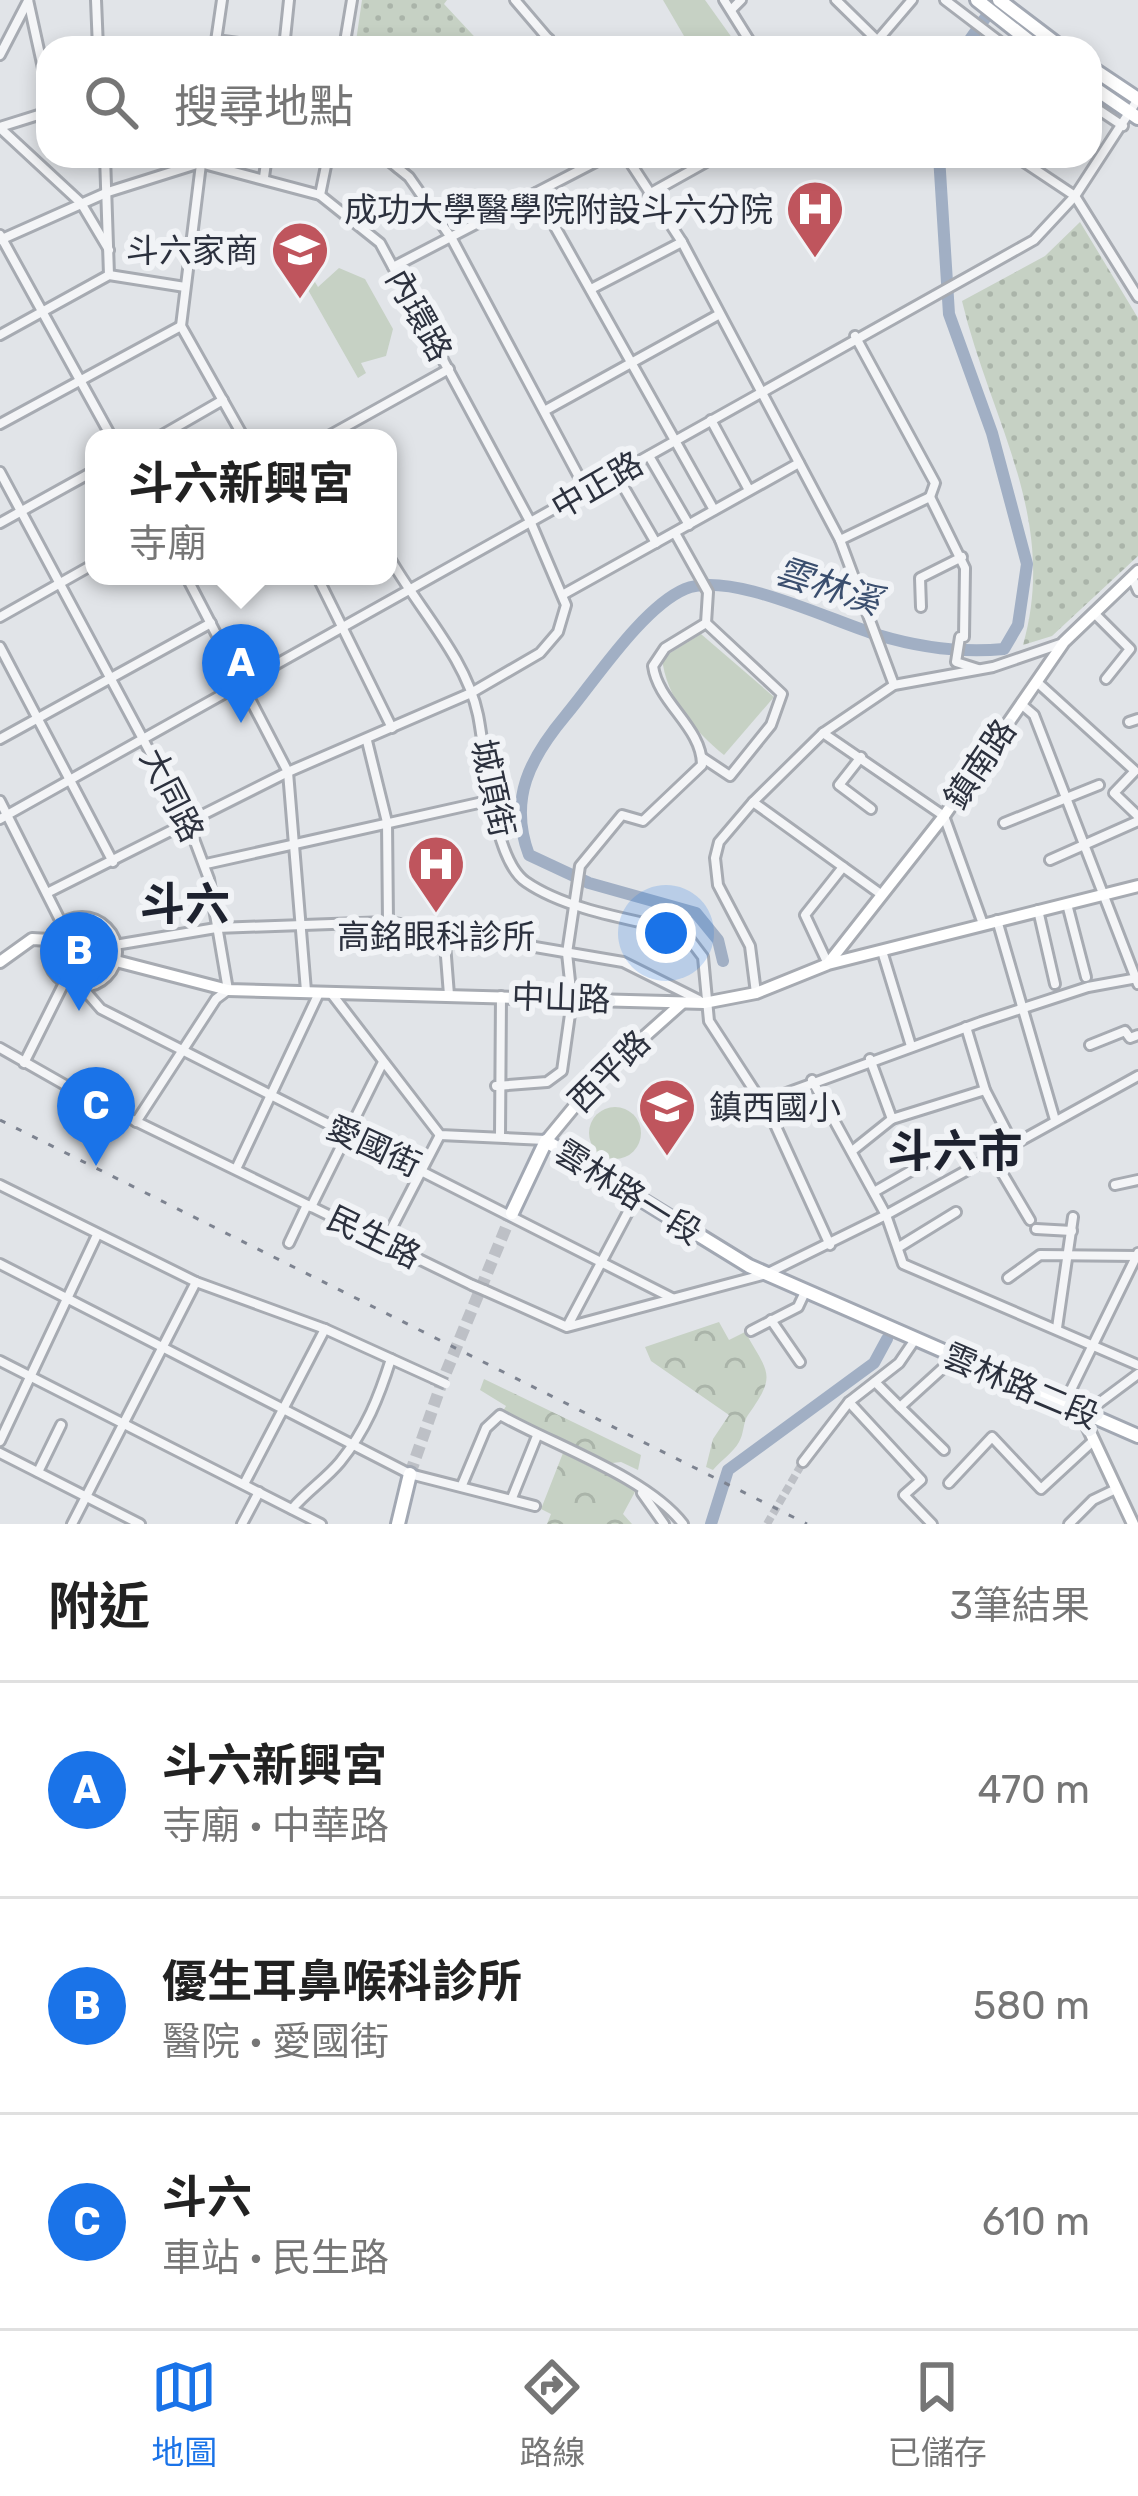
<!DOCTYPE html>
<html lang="zh-TW">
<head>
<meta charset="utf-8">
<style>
  body { margin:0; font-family:Rubik,"Noto Sans TC",sans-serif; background:#f2f2f2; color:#222 }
  .you { position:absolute; left:666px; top:933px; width:42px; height:42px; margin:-30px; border:9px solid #fff; border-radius:50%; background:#1a73e8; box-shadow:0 0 0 18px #1a73e833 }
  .badge { display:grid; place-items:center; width:78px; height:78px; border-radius:50%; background:#1a73e8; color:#fff; font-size:39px; font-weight:700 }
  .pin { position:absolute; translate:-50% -99px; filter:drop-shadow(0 3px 6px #0008) }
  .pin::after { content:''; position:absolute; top:63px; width:42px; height:36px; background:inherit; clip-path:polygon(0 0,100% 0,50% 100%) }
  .popup { position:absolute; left:85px; top:429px; width:312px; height:156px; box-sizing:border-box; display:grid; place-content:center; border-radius:24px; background:#fff; filter:drop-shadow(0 3px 9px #0005); font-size:39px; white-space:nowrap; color:#767676 }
  .popup b { font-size:45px; color:#222 }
  .popup::after { content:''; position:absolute; left:50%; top:100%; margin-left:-24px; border:24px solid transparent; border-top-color:#fff }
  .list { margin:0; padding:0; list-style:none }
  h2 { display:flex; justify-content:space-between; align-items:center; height:156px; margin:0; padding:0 48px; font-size:51px }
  h2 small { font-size:39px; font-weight:400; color:#767676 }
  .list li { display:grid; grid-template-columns:78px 1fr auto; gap:36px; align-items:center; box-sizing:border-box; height:216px; padding:0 48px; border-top:3px solid #e0e0e0 }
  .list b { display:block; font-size:45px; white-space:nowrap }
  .list p { margin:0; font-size:39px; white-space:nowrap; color:#767676 }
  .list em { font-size:39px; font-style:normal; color:#767676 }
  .icon { flex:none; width:66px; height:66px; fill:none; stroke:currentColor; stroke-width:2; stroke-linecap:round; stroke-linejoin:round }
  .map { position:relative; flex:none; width:1138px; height:1524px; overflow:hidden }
  .search { position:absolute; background:#fff; box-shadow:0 6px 18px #0003; left:36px; right:36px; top:36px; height:132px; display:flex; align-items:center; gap:30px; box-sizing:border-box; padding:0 42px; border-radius:36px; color:#767676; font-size:45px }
  .sheet { height:804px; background:#fff }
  nav { display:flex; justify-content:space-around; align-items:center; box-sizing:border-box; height:168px; border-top:3px solid #e0e0e0; background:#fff; font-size:33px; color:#767676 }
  nav a { display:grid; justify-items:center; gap:6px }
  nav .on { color:#1a73e8 }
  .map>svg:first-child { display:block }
</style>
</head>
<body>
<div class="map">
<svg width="1138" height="1524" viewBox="0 0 1138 1524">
  <defs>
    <pattern id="forest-crowns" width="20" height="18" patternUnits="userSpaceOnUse" patternTransform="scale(3)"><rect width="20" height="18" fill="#c6d1c4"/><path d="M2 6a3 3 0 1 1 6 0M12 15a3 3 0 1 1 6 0" fill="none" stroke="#aab4a9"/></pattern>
    <pattern id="park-dots" width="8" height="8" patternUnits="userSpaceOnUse" patternTransform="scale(3)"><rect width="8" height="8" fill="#c6d1c4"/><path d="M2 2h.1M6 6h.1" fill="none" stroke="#aab4a9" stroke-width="1.8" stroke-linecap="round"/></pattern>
  </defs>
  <rect width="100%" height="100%" fill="#e1e4e8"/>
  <g fill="#c6d1c4">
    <path d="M663 0H705L735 42 724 48H691Z"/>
    <path d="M339 268 365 279 393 329 386 356 361 363 366 373 358 378 299 274 307 269 318 287Z"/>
    <path d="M701 634 774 697 724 755C694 731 666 697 662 658Z"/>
    <circle cx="615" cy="1133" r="26"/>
  </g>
  <g fill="url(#forest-crowns)">
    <path d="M719 1322 729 1340 745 1332C770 1375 776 1375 748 1415 743 1422 744 1434 739 1442 733 1453 721 1460 713 1470L706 1467 713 1439 729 1415 651 1361 645 1347Z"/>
    <path d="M484 1379 641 1455 638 1470 621 1462 604 1464 502 1413 506 1406 480 1390Z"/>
    <path d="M563 1453 636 1490 623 1514 632 1524H547L551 1514 541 1509Z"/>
  </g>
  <g fill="url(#park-dots)">
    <path d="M362 0H447L444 4 485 48H355Z"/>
    <path d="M1080 222 1138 318V556L1052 636 1023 645C1059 518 990 420 962 301L1045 256Z"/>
  </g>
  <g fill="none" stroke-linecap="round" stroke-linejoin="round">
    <g stroke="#a1afc4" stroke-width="12">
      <path d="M964 48 998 0"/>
      <path d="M723 961 718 940 696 913 589 883 529 855C508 799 530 758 566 715 596 679 643 607 685 589 730 570 831 621 878 635 918 647 963 653 1004 649L1018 625 1027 564 992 433 949 314 939 156"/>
      <path d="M711 1524 728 1470 874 1363 887 1339"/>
    </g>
    <path stroke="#bdc0c6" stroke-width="8" stroke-dasharray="8 4" stroke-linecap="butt" d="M767 1524 803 1462"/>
    <path stroke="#bdc0c6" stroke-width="12" stroke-dasharray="12 6" stroke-linecap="butt" d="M410 1474 442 1382 512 1213"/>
    <defs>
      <g id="street">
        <path d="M28 0 48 91"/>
        <path d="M96 0 98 48"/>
        <path d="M515 0 556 48"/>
        <path d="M724 0 754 48"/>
        <path d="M836 0 885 48"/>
        <path d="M945 0 1008 48"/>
        <path d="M732 9 741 0"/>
        <path d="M216 40 276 48"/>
        <path d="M215 48 222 0"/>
        <path d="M284 48 289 0"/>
        <path d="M344 48 352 0"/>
        <path d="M538 48 549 39"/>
        <path d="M871 48 912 0"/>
        <path d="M0 55 28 1"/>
        <path d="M1090 104 1123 126"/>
        <path d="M0 127 48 112"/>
        <path d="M0 128 81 203 109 250"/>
        <path d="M105 156 109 275"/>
        <path d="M202 156 181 326 244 438"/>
        <path d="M383 156 409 177 452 239 586 490"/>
        <path d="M626 156 682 242 840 540 894 685"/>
        <path d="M1015 156 1075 196 1138 297"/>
        <path d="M398 168 412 156"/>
        <path d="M264 177 267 156"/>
        <path d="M536 193 714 510"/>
        <path d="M649 194 717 156"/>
        <path d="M320 195 328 156"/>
        <path d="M0 235 112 438"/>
        <path d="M0 240 108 192 200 163 320 195 380 243 531 523 566 605 558 632 540 653 471 693 288 772 47 893"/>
        <path d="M393 267 607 156"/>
        <path d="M591 289 682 242"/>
        <path d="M0 335 109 275 185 287"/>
        <path d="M855 336 935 483 930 497"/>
        <path d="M546 410 718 315"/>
        <path d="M711 420 749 490"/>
        <path d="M0 424 181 326"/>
        <path d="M157 438 223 400"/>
        <path d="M325 438 449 369"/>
        <path d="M649 456 689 525"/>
        <path d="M0 472 188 823 209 879 228 990 216 999 136 1122"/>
        <path d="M616 474 656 543"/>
        <path d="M930 497 965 568 964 637H960L956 662 978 669"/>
        <path d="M0 523 94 471"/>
        <path d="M840 540 930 497"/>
        <path d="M388 555C416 606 466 657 478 715 486 754 492 859 526 882 568 911 636 920 684 932L703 957 709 1021 772 1118 830 1245"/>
        <path d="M186 576 288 772 306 991"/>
        <path d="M317 576 392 728"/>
        <path d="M1132 577 1138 591"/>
        <path d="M564 594 799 463"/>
        <path d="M921 607 920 578 962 557"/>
        <path d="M1094 613 1130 649 1106 679"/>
        <path d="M0 617 94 564"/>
        <path d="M0 647 113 862"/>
        <path d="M1037 682 1135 771 1114 793 1138 816"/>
        <path d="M1021 704 1034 715 1138 984"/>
        <path d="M1129 722 1138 719"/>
        <path d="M823 733 944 816 983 924"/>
        <path d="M0 739 211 623"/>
        <path d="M367 741 387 822 388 922"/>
        <path d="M861 757 839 785 871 809"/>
        <path d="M703 758 730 776 771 725 782 694 706 623"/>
        <path d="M0 801 62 924"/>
        <path d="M753 802 882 895"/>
        <path d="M0 819 1034 240 1075 196 1138 99"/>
        <path d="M1004 823 1099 785"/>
        <path d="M1050 860 1138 821"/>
        <path d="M206 864 492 800"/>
        <path d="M1067 904 1086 977"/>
        <path d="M1038 910 1055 984"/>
        <path d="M997 920 1055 1120"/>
        <path d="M444 931 449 995"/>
        <path d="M115 945 216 928 388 922 623 962 699 1000"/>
        <path d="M882 951 911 1046"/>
        <path d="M828 964 805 915 843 867"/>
        <path d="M81 986 101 1009 672 1298"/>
        <path d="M331 993 440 1135 545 1140"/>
        <path d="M756 993 750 946 718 885 715 858 719 842 753 802 823 733 894 685 993 667 1063 643"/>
        <path d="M966 1027 985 1090 1013 1144"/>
        <path d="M1090 1045 1125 1031 1130 1038 1138 1035"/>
        <path d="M0 1048 88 1098 472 1285"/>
        <path d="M870 1059 892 1119 985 1090"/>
        <path d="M24 1063 65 981"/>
        <path d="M812 1080 886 1215 903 1264 1138 1365"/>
        <path d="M496 1086 547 1082 562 1071 572 1000 567 953 580 866 622 815 643 821 702 765C702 727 658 703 653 666L665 648 706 623 708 592 675 533"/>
        <path d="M762 1102 981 1022 1088 987 1138 978"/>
        <path d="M500 1136 501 996"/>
        <path d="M852 1151 892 1119"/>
        <path d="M992 1156 1030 1220"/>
        <path d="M236 1169 319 993"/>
        <path d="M0 1185 196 1282 325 1329 433 1378"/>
        <path d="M1115 1185 1138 1180"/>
        <path d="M874 1192 937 1156"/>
        <path d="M311 1207 382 1064"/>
        <path d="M1036 1229 1072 1231"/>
        <path d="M289 1243 307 1205"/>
        <path d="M384 1243 440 1135"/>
        <path d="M899 1247 956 1212"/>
        <path d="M0 1264 410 1474 535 1506"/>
        <path d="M1008 1278 1040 1255 1137 1256"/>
        <path d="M484 1290 567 1327 766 1274 886 1215 1138 1076"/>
        <path d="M771 1320 800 1362"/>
        <path d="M568 1325 636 1197"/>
        <path d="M1057 1328 1073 1217"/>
        <path d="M751 1331 798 1307 805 1292"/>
        <path d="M0 1361 321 1524"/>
        <path d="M875 1382 900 1407 954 1358"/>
        <path d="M849 1402 921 1480 904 1495 932 1524"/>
        <path d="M1063 1406 1138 1253"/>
        <path d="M900 1407 944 1450"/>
        <path d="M1087 1412 1138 1374"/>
        <path d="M0 1441 97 1235"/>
        <path d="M0 1453 140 1524"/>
        <path d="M803 1462 849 1402 899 1363 914 1341"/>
        <path d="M38 1472 61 1425"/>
        <path d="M949 1483 992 1437 1041 1489 1093 1441"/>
        <path d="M244 1484 325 1329"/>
        <path d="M462 1485 486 1428 500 1415C553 1445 647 1477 683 1524"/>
        <path d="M642 1493 664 1524"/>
        <path d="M512 1498 537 1436"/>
        <path d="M292 1509C307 1491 326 1479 340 1462 366 1430 379 1397 391 1359"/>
        <path d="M72 1524 196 1282"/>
        <path d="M242 1524 259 1492"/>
        <path d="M1069 1524 1093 1500 1116 1489"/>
      </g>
      <g id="secondary">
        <circle cx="82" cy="952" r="34"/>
        <path d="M116 961 228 990 704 1003 756 993 828 964 1138 886"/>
        <path d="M830 961 944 816 1064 642 1138 571"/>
        <path d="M0 962 32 939 50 940"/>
        <path d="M546 1141 598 1078 681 1004"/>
        <path d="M1081 1413 1133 1524"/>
      </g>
      <g id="primary">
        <path d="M977 0 1038 48"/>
        <path d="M999 0 1062 48"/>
        <path d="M1090 67 1138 99"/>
        <path d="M1090 85 1138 118"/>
        <path d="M512 1213 546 1141 749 1266 1138 1436"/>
        <path d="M398 1524 410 1474"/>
      </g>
    </defs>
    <use href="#street" stroke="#a7abb2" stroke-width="14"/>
    <use href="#secondary" stroke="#a7abb2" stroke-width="16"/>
    <use href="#primary" stroke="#a2a8b3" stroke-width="18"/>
    <use href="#street" stroke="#f4f5f7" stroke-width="8"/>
    <use href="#secondary" stroke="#fff" stroke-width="10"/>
    <use href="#primary" stroke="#fff" stroke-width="12"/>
    <path stroke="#7d8390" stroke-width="3" stroke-dasharray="6 12" stroke-linecap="butt" d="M0 1120 807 1524"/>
    <defs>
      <g id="street-bridge">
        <path d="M472 1285 484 1290"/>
        <path d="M433 1378 446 1384"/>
      </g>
    </defs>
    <use href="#street-bridge" stroke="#a7abb2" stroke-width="14" stroke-linecap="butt"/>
    <use href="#street-bridge" stroke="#f4f5f7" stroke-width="8"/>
  </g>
  <defs>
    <symbol id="hospital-pin" viewBox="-11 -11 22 30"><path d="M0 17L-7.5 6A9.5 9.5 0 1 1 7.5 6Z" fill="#bf555d" stroke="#f1f3f6"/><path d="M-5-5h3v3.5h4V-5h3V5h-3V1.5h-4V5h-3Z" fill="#fff"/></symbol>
    <symbol id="school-pin" viewBox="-11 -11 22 30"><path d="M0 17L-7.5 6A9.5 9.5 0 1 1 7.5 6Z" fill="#bf555d" stroke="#f1f3f6"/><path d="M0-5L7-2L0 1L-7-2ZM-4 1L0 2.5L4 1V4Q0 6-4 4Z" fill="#fff"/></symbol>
  </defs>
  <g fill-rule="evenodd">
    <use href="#hospital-pin" x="782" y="176" width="66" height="90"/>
    <use href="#school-pin" x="267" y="217" width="66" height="90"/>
    <use href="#hospital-pin" x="403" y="831" width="66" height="90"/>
    <use href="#school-pin" x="634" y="1074" width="66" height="90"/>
  </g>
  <g text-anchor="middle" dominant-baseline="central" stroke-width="12" stroke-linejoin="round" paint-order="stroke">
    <g font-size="33" fill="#2c313e" stroke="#f1f3f6" text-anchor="end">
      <text x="773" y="209">成功大學醫學院附設斗六分院</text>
      <text x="258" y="250">斗六家商</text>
      <text x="436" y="936" text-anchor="middle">高銘眼科診所</text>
      <text x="709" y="1107" text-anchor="start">鎮西國小</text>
    </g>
    <g font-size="33" fill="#2c313e" stroke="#f1f3f6">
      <text transform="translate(419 315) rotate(61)">內環路</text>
      <text transform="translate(597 485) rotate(-30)">中正路</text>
      <text transform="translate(980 764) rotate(-56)">鎮南路</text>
      <text transform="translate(493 788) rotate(78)">城頂街</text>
      <text transform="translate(172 795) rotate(63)">大同路</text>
      <text transform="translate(561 998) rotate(2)">中山路</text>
      <text transform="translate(609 1071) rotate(-45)">西平路</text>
      <text transform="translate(374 1146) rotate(25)">愛國街</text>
      <text transform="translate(628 1192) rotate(32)">雲林路一段</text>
      <text transform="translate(374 1237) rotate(26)">民生路</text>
      <text transform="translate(1021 1386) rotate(23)">雲林路二段</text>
    </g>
    <g font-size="36" font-style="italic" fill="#3a4e6e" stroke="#f1f3f6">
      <text transform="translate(828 586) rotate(18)">雲林溪</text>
    </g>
    <g font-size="45" font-weight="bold" fill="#1e222f" stroke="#f1f3f6">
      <text x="185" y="904">斗六</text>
      <text x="955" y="1151">斗六市</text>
    </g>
  </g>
</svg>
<div class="you"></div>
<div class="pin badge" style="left:241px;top:723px">A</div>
<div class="popup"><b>斗六新興宮</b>寺廟</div>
<div class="pin badge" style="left:79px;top:1011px">B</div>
<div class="pin badge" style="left:96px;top:1166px">C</div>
<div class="search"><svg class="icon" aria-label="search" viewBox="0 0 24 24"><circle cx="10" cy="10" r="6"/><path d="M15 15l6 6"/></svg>搜尋地點</div>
</div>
<section class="sheet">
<h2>附近<small>3筆結果</small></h2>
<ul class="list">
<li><span class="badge">A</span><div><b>斗六新興宮</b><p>寺廟 · 中華路</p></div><em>470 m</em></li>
<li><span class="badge">B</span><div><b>優生耳鼻喉科診所</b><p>醫院 · 愛國街</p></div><em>580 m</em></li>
<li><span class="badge">C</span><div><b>斗六</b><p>車站 · 民生路</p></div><em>610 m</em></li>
</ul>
</section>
<nav>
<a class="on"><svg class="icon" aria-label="map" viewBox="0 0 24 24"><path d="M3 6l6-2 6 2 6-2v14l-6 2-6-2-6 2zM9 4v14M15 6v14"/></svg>地圖</a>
<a><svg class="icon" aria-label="directions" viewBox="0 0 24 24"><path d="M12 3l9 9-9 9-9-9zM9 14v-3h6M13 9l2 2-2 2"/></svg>路線</a>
<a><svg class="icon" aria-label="saved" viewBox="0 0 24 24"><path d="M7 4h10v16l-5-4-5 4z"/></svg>已儲存</a>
</nav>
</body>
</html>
